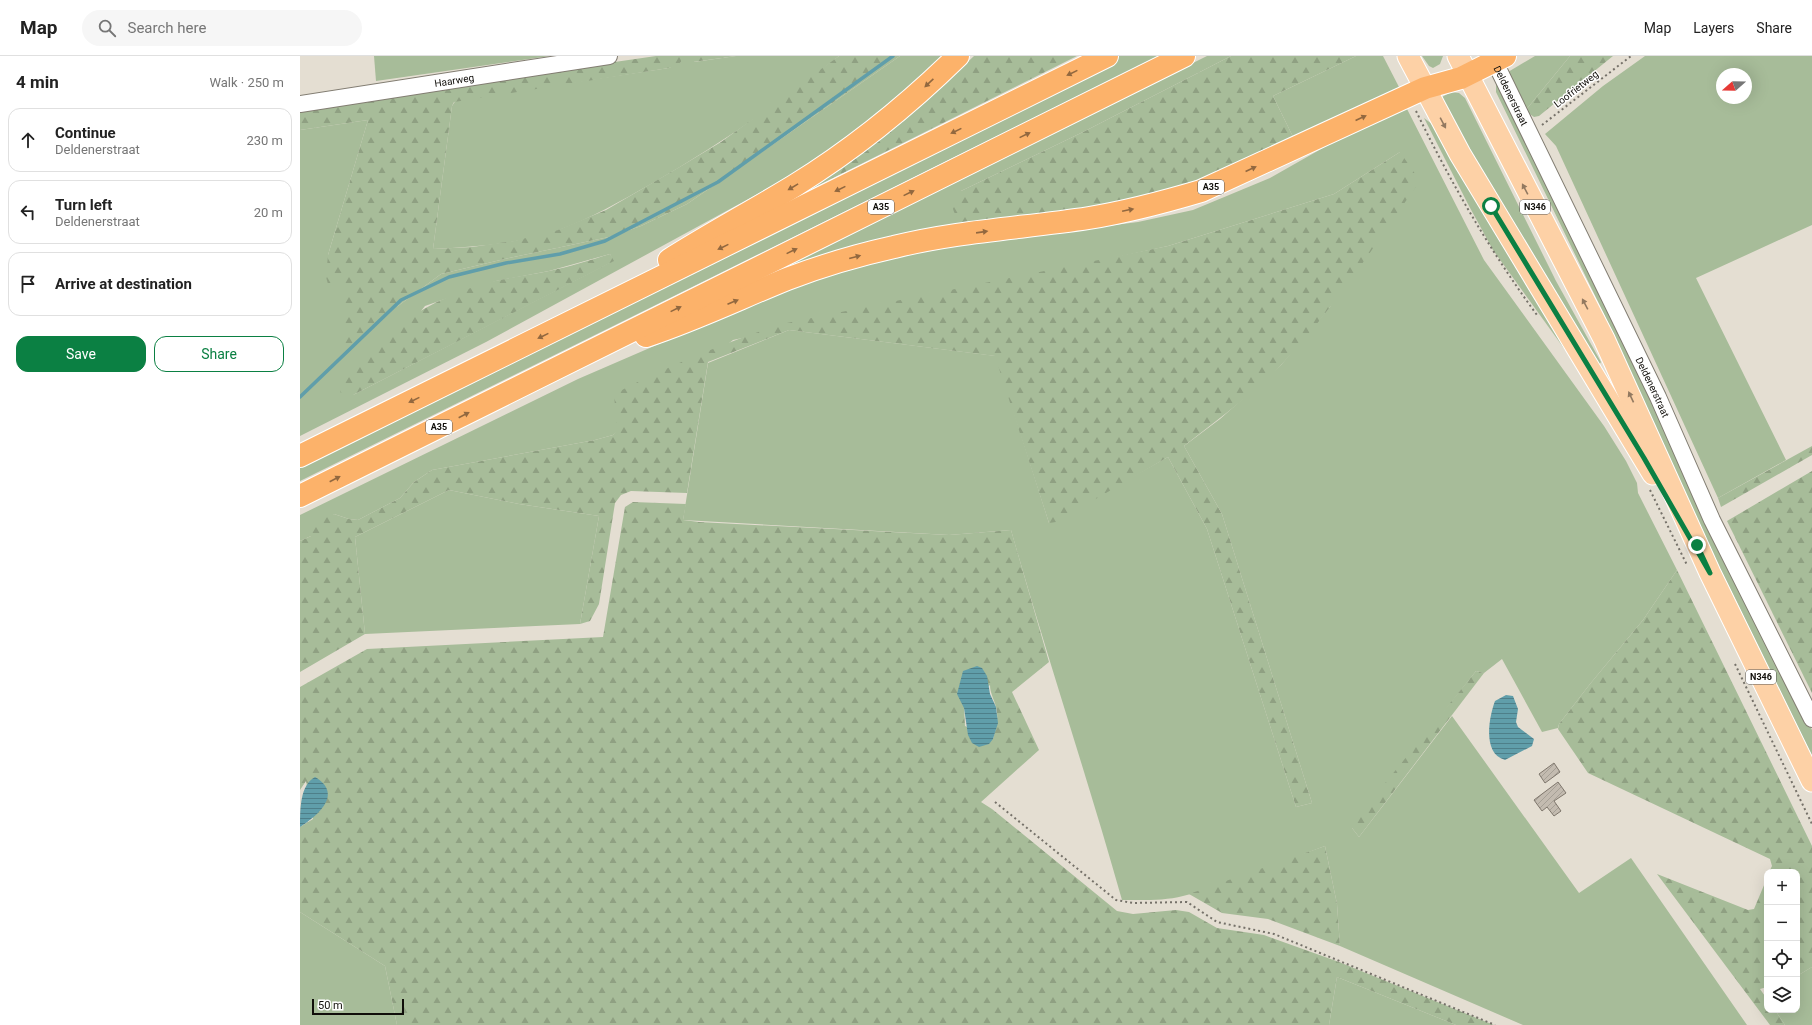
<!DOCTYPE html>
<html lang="en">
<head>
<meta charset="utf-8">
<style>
  body { margin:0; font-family:Roboto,sans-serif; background:#f6f6f6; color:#222 }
  .controls { position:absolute; right:12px; bottom:12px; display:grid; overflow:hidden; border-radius:8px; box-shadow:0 4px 16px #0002 }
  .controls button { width:36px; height:36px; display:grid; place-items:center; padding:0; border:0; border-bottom:1px solid #e0e0e0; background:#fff; color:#222; font:20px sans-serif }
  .compass { position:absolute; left:1416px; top:12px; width:36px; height:36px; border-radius:50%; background:#fff; box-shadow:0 4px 16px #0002; rotate:250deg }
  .scale { position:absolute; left:12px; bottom:10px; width:92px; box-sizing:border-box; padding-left:4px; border:2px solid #100e0a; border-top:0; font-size:11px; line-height:14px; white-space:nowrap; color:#100e0a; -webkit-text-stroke:3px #fff; paint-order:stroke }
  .stop { position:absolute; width:12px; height:12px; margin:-9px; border:3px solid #0b8043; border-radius:50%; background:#fff }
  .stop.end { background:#0b8043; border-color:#fff; box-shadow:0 1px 4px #0008 }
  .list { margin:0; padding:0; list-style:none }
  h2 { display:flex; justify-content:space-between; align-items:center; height:52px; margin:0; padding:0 16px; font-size:17px }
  h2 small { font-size:13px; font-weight:400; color:#767676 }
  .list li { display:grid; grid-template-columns:26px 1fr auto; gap:12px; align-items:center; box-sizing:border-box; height:64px; margin:0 8px 8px; padding:0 8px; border:1px solid #e0e0e0; border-radius:12px }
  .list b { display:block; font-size:15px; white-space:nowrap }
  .list p { margin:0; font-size:13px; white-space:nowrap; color:#767676 }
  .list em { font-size:13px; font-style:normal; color:#767676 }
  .actions { display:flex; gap:8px; padding:12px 16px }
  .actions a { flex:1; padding:9px 0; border:1px solid #0b8043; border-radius:12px; text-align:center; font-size:14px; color:#0b8043 }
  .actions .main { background:#0b8043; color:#fff }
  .icon { flex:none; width:22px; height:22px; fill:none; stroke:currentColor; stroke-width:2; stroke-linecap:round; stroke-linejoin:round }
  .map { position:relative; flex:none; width:1512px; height:969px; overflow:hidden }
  header { display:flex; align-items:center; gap:24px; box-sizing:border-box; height:56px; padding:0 20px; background:#fff; border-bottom:1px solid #e0e0e0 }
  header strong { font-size:19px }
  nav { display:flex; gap:22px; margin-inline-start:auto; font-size:14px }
  .search { width:280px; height:36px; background:#f6f6f6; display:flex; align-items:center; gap:10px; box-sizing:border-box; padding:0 14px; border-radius:22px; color:#767676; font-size:15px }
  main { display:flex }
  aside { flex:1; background:#fff }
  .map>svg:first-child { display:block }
</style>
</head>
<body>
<header>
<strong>Map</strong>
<div class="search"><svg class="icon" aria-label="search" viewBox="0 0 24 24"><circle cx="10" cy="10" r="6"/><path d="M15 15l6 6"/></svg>Search here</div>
<nav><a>Map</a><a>Layers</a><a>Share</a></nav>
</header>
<main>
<aside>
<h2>4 min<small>Walk · 250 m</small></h2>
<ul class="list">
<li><svg class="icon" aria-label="ahead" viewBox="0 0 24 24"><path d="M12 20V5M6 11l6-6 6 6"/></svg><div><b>Continue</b><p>Deldenerstraat</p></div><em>230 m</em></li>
<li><svg class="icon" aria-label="left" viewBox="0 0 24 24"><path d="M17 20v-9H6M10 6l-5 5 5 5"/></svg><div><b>Turn left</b><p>Deldenerstraat</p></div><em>20 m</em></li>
<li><svg class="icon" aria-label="arrive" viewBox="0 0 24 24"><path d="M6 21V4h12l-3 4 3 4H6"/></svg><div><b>Arrive at destination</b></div></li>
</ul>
<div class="actions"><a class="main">Save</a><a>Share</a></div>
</aside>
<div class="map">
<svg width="1512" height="969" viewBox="0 0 1512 969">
  <defs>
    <pattern id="forest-firs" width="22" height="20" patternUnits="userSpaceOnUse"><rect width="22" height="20" fill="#a7bc99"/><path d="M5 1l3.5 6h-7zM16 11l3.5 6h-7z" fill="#8fa082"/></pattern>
    <pattern id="water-rules" width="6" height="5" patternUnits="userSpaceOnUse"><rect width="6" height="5" fill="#609eaa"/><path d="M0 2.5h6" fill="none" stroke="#4e7f89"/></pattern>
    <pattern id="building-hatch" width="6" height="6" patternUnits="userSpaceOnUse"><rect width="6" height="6" fill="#c3bbb0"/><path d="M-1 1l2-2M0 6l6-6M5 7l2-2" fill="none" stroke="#a6a096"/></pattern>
  </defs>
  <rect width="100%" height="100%" fill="#e4ded2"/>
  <g fill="#a7bc99" fill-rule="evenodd">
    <path d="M74 0H250L76 25Z"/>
    <path d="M381 0H394V6L436 0H539C480 47 417 90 351 128 321 145 291 162 259 174 219 188 175 191 133 193L152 50 156 44 369 12 381 6Z"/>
    <path d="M600 0H644L590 50 498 116 186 286 0 380V74L68 64 28 199 43 229V276L98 250 141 218 209 202 309 181 341 170 387 148ZM310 198 313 205 53 339 125 250 196 225 249 215Z"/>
    <path d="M818 0H859L0 425V410Z"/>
    <path d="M907 0H931L785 75 661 135 669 172 439 233Z"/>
    <path d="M1056 0H1083L1100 33 996 87 973 40Z"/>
    <path d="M1122 0H1143L1140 8 1133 12 1129 10Z"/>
    <path d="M1235 0H1270L1225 55 1208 16Z"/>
    <path d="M1345 0H1512V169L1396 222 1486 404 1418 442 1256 90 1245 78 1303 30ZM1422 18H1446V42H1422Z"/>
    <path d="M1199 24 1400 448 1512 674V700L1414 500 1303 256 1196 36V29Z"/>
    <path d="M1151 36 1159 37 1165 42 1256 225 1301 306 1299 309 1139 49 1142 41Z"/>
    <path d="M1104 53H1107L1184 204 1304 370 1326 405 1337 427 1338 437 1377 514 1343 564 1290 628 1259 668 1258 672 1242 676 1202 603 1184 617 1176 615 1052 772 1059 781 1152 660 1279 837 1331 802 1447 969H1223L1040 890 1037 848 1025 790C980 807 929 829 883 840 864 845 842 844 822 844 787 720 746 598 711 474L649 479 383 464 408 307 489 274 696 300 749 467 868 401 907 473 996 751 1012 747 922 458 884 390 920 363 981 309 1030 251 1100 96 1034 138 868 190 433 284 313 379 295 384 132 414 114 426 100 442 58 464 49 463 34 458 11 480 0 485V459L278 323 500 227 612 195 838 166 893 154 970 122 1051 76Z"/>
    <path d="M1124 62 1132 68 1289 327 1193 194 1169 150Z"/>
    <path d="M149 434 219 448 299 460 280 568 65 578 55 481Z"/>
    <path d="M0 856 85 910 97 969H0Z"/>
    <path d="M1512 911V969H1485L1475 954H1497V920Z"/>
    <path d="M1037 921 1156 969H1029Z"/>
  </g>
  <g fill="url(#forest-firs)" fill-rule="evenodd">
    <path d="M356 0H381V6L376 10 369 12 154 46 152 50 133 193 172 191 214 185 258 174 306 154 383 109 421 86 539 0H600L387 148 341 170 309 181 209 202 141 218 98 250 47 298 43 276V229L28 228 26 221 28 199 68 64 0 74V52Z"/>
    <path d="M394 0H436L393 6Z"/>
    <path d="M674 0H777L451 163 565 93 619 52Z"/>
    <path d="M931 0H1056L973 40 996 87 875 137 669 172C656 163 644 149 661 135L785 75Z"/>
    <path d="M1270 0H1313L1239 60 1234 61 1225 55Z"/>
    <path d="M1100 96 1120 125C1076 187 1034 253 981 309 952 339 917 364 884 390L922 458 1012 747 996 751 907 473 868 401 756 466 749 467 695 300 489 274 408 306 387 437 331 435 321 439 315 447 299 548 290 565 280 568 299 460 219 448 149 434 55 481 65 578 0 616V485L11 480V468L34 458 49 463 58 464 100 442 114 426 132 414 295 384 313 379 317 375 314 338C368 310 424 287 482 268L868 190 1034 138Z"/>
    <path d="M310 198 314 205 53 339 46 342 42 341 40 334C75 279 118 249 180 229 202 222 226 220 249 215 269 211 290 204 310 198Z"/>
    <path d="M1512 390V399L1421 451 1418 442Z"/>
    <path d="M1512 415V637L1427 465Z"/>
    <path d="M333 446 386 448 383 464 399 466 649 479 711 474 749 606 712 636 739 694 681 746 692 753 817 855 833 858 876 854 889 856 917 872 964 879 1039 906 1194 969H1156L1037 921 1029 969H97L85 910 0 856V771L13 763 6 725 0 734V631L67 593 303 581 325 451ZM690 629C690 637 694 643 696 651 699 662 696 672 693 683L665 670 664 652Z"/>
    <path d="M1377 514 1512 790V911L1497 920V816H1469L1472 810 1470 803 1288 717 1258 673 1259 668 1290 628 1343 564Z"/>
    <path d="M1176 615 1184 617 1059 781 1052 772V768Z"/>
    <path d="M1025 790 1037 848 1040 890 968 863 922 857 889 838Z"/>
    <path d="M1357 818 1448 854 1454 853 1467 822V931L1460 933 1467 943V954H1475L1485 969H1470Z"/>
  </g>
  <g fill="url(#water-rules)">
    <path d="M677 610 682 612 687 620 690 638 696 651 698 667 693 683 689 688 679 691 672 687 668 679 664 652 657 638 663 615Z"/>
    <path d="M1206 639 1213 640 1218 653 1216 666 1218 671 1234 683 1232 690 1205 704C1182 698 1189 661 1195 645Z"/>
    <path d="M15 721C44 738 17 760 0 771 0 753 0 729 15 721Z"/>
  </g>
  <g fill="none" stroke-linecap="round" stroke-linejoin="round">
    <path stroke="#609eaa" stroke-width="3.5" d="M0 341 101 244 149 221 206 207 260 198 305 185 418 126 593 0"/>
  </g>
  <g fill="url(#building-hatch)" stroke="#7e766c">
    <path d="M1254 707 1260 716 1245 727 1239 718Z"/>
    <path d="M1258 726 1266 737 1254 745 1261 755 1254 760 1247 751 1242 755 1234 744Z"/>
  </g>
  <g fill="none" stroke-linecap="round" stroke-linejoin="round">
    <defs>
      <g id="minor">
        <path id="s1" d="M1192 0 1358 341 1412 464 1512 663"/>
        <path id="s2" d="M0 48 309 0"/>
      </g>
      <g id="major">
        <path d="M1108 0 1160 98 1353 418"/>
        <path d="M1158 0 1304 283 1410 517 1512 725"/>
      </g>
      <g id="highway">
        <path d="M369 204C410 178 453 155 494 130 554 93 608 49 658 0"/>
        <path d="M346 280C395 264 440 242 487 223 521 210 558 199 594 191 658 175 724 172 789 162 826 156 864 146 901 135L1125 32 1161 22 1205 0"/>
        <path d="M0 400 807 0"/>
        <path d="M0 440 884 0"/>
      </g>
    </defs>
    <use href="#minor" stroke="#827d72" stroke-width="18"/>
    <use href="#major" stroke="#fff" stroke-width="23"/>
    <use href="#highway" stroke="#fff" stroke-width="24"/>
    <g stroke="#757169" stroke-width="2" stroke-dasharray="2 3" stroke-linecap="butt">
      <path d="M1116 55C1151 127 1190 195 1237 259"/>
      <path d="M1242 69 1331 0"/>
      <path d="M1350 434 1387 509"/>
      <path d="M1435 608 1512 768"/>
      <path d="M695 746 816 844 833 847 887 846 917 866 974 878 1195 969"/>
    </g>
    <use href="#minor" stroke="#fff" stroke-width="16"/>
    <use href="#major" stroke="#fdd1a6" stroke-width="21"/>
    <use href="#highway" stroke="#fcb26a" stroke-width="22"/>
  </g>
  <defs><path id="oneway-solid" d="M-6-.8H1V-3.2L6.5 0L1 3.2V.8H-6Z"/></defs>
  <g fill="#92683f">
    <use href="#oneway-solid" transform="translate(772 17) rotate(154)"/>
    <use href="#oneway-solid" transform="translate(629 27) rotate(137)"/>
    <use href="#oneway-solid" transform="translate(1061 62) rotate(-25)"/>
    <use href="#oneway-solid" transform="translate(656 75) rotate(154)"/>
    <use href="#oneway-solid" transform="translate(725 79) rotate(-26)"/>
    <use href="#oneway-solid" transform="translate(951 113) rotate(-25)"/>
    <use href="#oneway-solid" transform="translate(493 131) rotate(149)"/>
    <use href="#oneway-solid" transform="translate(540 133) rotate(154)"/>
    <use href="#oneway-solid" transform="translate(609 137) rotate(-26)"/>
    <use href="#oneway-solid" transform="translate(828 154) rotate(-12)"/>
    <use href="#oneway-solid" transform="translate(682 176) rotate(-8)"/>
    <use href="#oneway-solid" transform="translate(423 191) rotate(154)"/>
    <use href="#oneway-solid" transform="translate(492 195) rotate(-26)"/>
    <use href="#oneway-solid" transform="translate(555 201) rotate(-15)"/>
    <use href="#oneway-solid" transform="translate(433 246) rotate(-23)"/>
    <use href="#oneway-solid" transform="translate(376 253) rotate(-26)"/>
    <use href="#oneway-solid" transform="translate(243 280) rotate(154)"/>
    <use href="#oneway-solid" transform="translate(114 344) rotate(154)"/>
    <use href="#oneway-solid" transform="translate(164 359) rotate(-27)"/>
    <use href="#oneway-solid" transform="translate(35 423) rotate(-27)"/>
  </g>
  <g fill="#927960">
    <use href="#oneway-solid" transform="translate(1143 67) rotate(62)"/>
    <use href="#oneway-solid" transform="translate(1225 133) rotate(-118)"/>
    <use href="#oneway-solid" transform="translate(1285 248) rotate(-118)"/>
    <use href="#oneway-solid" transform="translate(1331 341) rotate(-115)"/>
  </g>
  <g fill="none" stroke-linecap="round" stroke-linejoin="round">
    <path stroke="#0b8043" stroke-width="5" d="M1191 150 1344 402 1410 517 1397 489"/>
  </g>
  <g text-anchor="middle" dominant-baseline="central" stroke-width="3" stroke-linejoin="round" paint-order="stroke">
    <g fill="#fff" stroke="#585654" stroke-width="1">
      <rect x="898" y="124" width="26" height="14" rx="3"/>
      <rect x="568" y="144" width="26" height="14" rx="3"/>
      <rect x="1220" y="144" width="30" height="14" rx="3"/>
      <rect x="126" y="364" width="26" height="14" rx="3"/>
      <rect x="1446" y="614" width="30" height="14" rx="3"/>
    </g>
    <g font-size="9" font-weight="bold" fill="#100e0a">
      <text x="911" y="131">A35</text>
      <text x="581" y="151">A35</text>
      <text x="1235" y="151">N346</text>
      <text x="139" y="371">A35</text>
      <text x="1461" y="621">N346</text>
    </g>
    <g font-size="10" fill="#100e0a" stroke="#fff">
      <text stroke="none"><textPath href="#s2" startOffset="156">Haarweg</textPath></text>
      <text transform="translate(1276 33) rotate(-38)">Loofrietweg</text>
      <text stroke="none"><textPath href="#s1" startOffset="44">Deldenerstraat</textPath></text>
      <text stroke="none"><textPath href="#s1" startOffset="368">Deldenerstraat</textPath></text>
    </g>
  </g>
</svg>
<div class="controls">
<button>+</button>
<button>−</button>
<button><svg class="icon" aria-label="locate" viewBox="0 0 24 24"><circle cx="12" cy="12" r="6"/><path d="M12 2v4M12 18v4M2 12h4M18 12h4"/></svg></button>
<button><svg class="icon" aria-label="layers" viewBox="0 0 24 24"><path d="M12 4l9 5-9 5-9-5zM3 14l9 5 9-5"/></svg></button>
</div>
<svg class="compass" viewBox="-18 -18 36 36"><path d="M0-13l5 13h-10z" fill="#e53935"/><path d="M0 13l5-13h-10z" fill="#767676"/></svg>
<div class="scale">50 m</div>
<div class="stop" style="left:1191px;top:150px"></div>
<div class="stop end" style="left:1397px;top:489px"></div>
</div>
</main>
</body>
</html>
